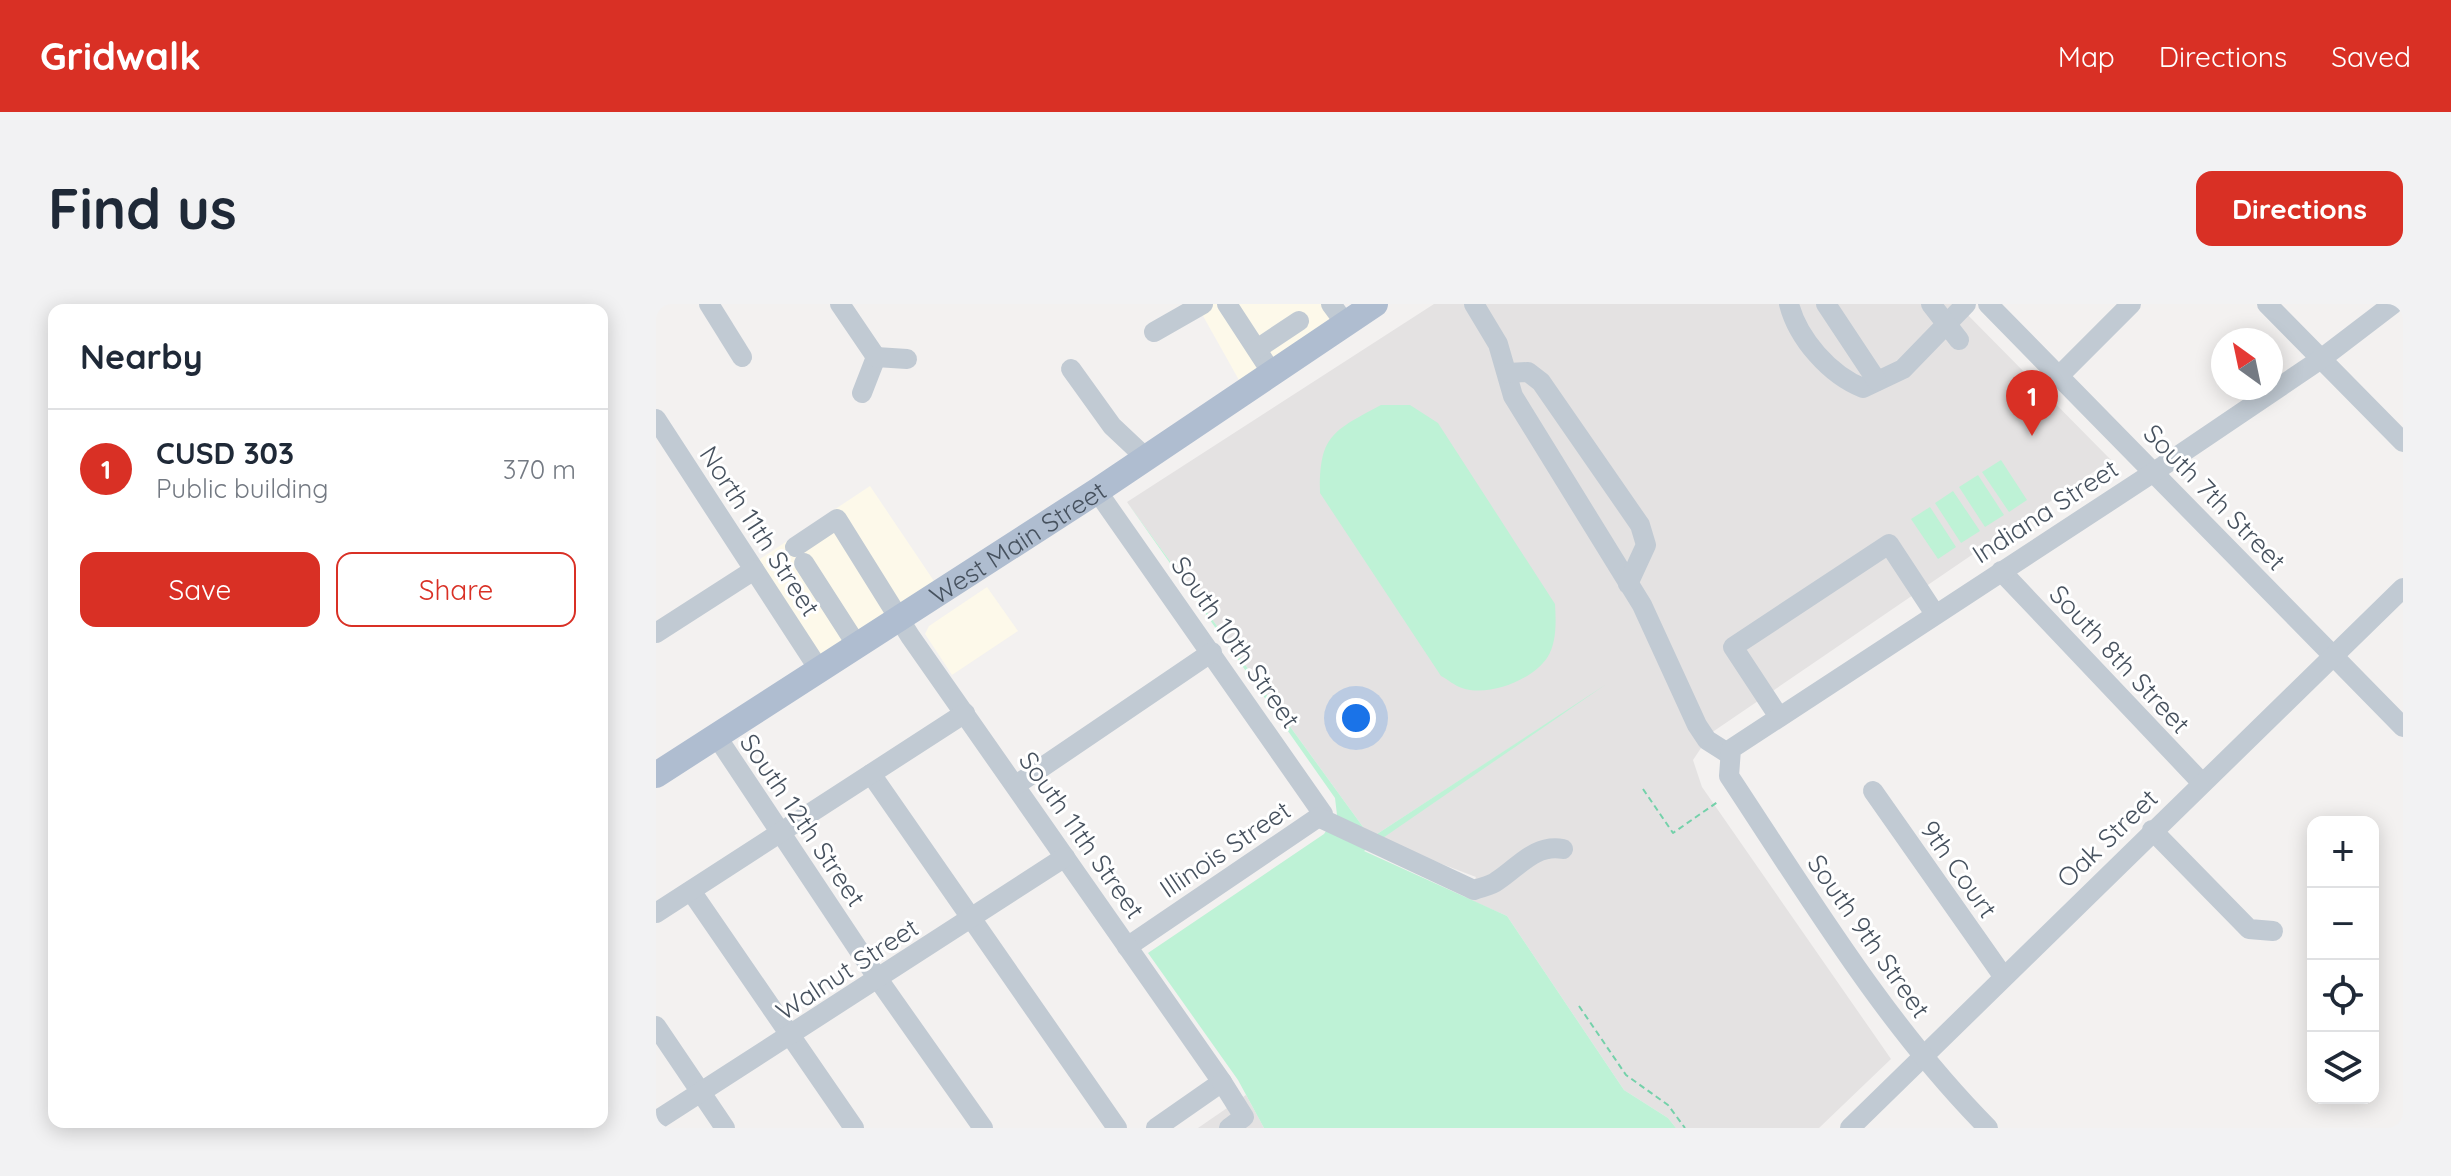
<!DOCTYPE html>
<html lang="en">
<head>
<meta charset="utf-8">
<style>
  body { margin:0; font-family:Quicksand,sans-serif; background:#f2f2f3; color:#1f2937 }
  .controls { position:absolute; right:24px; bottom:24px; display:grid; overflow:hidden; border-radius:16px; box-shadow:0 4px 20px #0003 }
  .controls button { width:72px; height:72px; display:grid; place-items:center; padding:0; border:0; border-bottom:2px solid #e0e1e3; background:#fff; color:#1f2937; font:40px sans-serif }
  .compass { position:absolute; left:1555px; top:24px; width:72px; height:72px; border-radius:50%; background:#fff; box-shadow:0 4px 20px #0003; rotate:327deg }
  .you { position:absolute; left:700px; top:414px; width:28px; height:28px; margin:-20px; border:6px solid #fff; border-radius:50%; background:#1a73e8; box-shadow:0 0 0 12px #1a73e833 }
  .badge { display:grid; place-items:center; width:52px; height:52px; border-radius:50%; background:#d93025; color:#fff; font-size:26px; font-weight:700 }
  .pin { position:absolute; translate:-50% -66px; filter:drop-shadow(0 2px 4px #0008) }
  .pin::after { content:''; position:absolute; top:42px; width:28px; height:24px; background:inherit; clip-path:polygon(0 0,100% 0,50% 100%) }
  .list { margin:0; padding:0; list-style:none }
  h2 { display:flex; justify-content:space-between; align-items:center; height:104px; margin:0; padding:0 32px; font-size:34px }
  h2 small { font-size:26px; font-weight:400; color:#747a83 }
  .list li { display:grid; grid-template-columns:52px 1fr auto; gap:24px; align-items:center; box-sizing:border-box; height:120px; padding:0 32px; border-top:2px solid #e0e1e3 }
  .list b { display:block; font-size:30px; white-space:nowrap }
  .list p { margin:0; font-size:26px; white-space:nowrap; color:#747a83 }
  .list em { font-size:26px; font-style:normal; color:#747a83 }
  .actions { display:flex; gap:16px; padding:24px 32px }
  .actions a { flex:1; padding:18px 0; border:2px solid #d93025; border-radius:16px; text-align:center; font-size:28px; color:#d93025 }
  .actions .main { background:#d93025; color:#fff }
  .icon { flex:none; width:44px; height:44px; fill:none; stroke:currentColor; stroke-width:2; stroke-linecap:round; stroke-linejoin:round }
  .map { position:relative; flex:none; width:1747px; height:824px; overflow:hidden; border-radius:16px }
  header { display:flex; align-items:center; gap:48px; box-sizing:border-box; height:112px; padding:0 40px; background:#d93025; color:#fff }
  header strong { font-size:38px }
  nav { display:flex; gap:44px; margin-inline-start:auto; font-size:28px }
  .intro { display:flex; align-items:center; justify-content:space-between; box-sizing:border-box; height:192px; padding:0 48px }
  h1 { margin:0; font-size:56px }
  .button { padding:20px 36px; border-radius:16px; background:#d93025; color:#fff; font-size:28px; font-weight:700 }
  main { display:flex; gap:48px; padding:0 48px }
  aside { flex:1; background:#fff; border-radius:16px; box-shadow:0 4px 20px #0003 }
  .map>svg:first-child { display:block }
</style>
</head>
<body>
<header>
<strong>Gridwalk</strong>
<nav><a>Map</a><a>Directions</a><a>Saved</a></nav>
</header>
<div class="intro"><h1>Find us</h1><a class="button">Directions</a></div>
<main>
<aside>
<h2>Nearby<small></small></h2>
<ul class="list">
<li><span class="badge">1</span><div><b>CUSD 303</b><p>Public building</p></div><em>370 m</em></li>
</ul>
<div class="actions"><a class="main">Save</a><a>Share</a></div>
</aside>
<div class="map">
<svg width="1747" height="824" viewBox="0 0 1747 824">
  <rect width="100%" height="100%" fill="#f3f1f0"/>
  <g fill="#fdf9ea">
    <path d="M546 0H670L684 18 588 85 542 3Z"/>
    <path d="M214 182 284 286 165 363 98 259Z"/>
    <path d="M331 283 362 327 296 371 269 330 273 322Z"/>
  </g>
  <g fill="#e4e2e2">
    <path d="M778 0H1301L1455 156 1055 429 1037 456 1046 483 1235 755 1163 824H1020L1012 814 968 786 851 612 810 594 820 573 723 536 904 411 715 534 471 198Z"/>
    <path d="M590 791 608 824H542Z"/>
  </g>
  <g fill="#bef2d6">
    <path d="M725 101H754L782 119 899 300C900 317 901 339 891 354 875 377 832 393 806 384 799 382 791 375 785 372L664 189C663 131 677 127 725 101Z"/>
    <path d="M1345 156 1371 196 1353 208 1326 168Z"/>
    <path d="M1322 171 1348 211 1329 223 1303 183Z"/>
    <path d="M1297 187 1324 227 1305 239 1279 199Z"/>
    <path d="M471 198 715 534 949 381 708 547 851 612 968 786 1012 814 1020 824H608L582 776 492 649 668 530 681 511 679 494Z"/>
    <path d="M1274 203 1300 243 1282 255 1255 215Z"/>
  </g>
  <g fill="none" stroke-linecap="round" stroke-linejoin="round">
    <g stroke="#74d1aa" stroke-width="2" stroke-dasharray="6 4" stroke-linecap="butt">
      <path d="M987 485 1017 529 1063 497"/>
      <path d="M923 702 970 771 1012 801 1029 824"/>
    </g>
    <g stroke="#c1cad3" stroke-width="20">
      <path d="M53 0 86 53"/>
      <path d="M184 0 220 53 206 89"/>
      <path d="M571 0 616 69"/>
      <path d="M675 0 689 19"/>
      <path d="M818 0 842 40 857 92 986 301 1041 421 1051 436 1073 450"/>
      <path d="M1133 0C1142 35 1174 71 1207 84L1247 65 1310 0"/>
      <path d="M1170 0 1221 77"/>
      <path d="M1275 0 1303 36"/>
      <path d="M1332 0 1747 423"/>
      <path d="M1611 0 1747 138"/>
      <path d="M498 28 547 0"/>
      <path d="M601 45 643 17"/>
      <path d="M220 53 251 55"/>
      <path d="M415 65 456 122 490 154"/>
      <path d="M852 69 872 68 885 78 984 221 990 241 972 280"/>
      <path d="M1403 72 1475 0"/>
      <path d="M0 115 164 367"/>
      <path d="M441 187 667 510 471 643"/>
      <path d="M139 243 181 215 254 332 566 778 500 824"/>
      <path d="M148 259 202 343"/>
      <path d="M1345 267 1546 479"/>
      <path d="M0 329 98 266"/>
      <path d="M1123 413 1077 343 1233 240 1279 310"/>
      <path d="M61 433 222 675 327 824"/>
      <path d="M215 470 461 824"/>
      <path d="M360 481 556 348"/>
      <path d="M1217 487 1347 672"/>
      <path d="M662 513 818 586C825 583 835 582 841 577 863 563 878 540 907 545"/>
      <path d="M1496 526 1593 625 1617 627"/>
      <path d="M35 587 198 824"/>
      <path d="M0 609 309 409"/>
      <path d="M0 722 69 824"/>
      <path d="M566 778 588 813 573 824"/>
      <path d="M0 817 409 553"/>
      <path d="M1194 824 1747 284"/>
      <path d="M1332 824C1230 721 1153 593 1073 472L1075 445 1498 168 1665 55 1737 0"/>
    </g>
    <path stroke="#afbdd0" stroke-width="26" id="s1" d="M0 471 441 187 719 0"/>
  </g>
  <g text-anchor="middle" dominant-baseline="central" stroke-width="6" stroke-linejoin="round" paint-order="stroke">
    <g font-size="26" fill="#47525f" stroke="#fff">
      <text transform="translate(1559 193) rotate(46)">South 7th Street</text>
      <text transform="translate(1389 207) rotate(-33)">Indiana Street</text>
      <text transform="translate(104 227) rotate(57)">North 11th Street</text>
      <text stroke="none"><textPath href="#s1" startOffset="430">West Main Street</textPath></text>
      <text transform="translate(580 338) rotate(55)">South 10th Street</text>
      <text transform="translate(1464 355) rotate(47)">South 8th Street</text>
      <text transform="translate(147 516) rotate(56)">South 12th Street</text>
      <text transform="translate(426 531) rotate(55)">South 11th Street</text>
      <text transform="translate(1451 534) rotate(-44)">Oak Street</text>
      <text transform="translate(569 545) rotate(-34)">Illinois Street</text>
      <text transform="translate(1303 565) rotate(55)">9th Court</text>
      <text transform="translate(1213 632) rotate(55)">South 9th Street</text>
      <text transform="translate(191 665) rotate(-33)">Walnut Street</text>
    </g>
  </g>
</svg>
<div class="controls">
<button>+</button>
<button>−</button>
<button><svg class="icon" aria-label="locate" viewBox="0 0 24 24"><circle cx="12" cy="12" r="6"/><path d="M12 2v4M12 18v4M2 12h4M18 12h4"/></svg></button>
<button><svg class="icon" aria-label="layers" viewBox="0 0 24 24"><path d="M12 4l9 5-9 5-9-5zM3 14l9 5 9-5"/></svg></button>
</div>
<svg class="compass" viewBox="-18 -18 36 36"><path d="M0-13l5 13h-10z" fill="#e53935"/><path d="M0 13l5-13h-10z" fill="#747a83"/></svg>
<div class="you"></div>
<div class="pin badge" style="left:1376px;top:132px">1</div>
</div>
</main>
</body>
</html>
